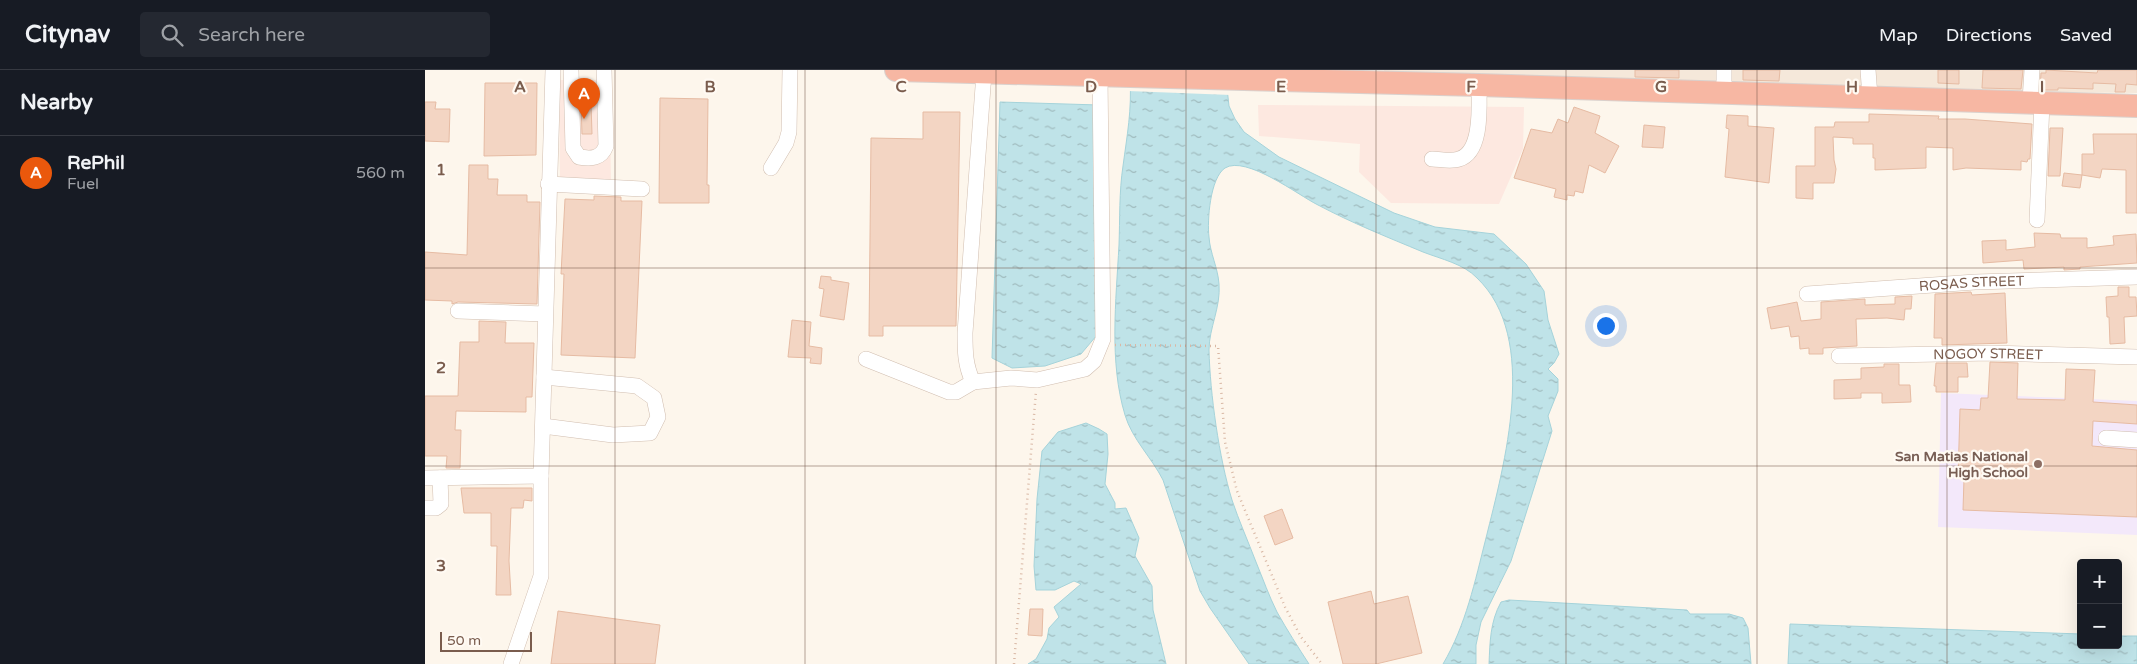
<!DOCTYPE html>
<html lang="en">
<head>
<meta charset="utf-8">
<style>
  body { margin:0; font-family:"Varela Round",sans-serif; background:#242831; color:#f1f3f6 }
  .controls { position:absolute; right:15px; bottom:15px; display:grid; overflow:hidden; border-radius:5px; box-shadow:0 5px 20px #0002 }
  .controls button { width:45px; height:45px; display:grid; place-items:center; padding:0; border:0; border-bottom:1px solid #363941; background:#171b24; color:#f1f3f6; font:25px sans-serif }
  .scale { position:absolute; left:15px; bottom:12px; width:92px; box-sizing:border-box; padding-left:5px; border:2px solid #7a5c4d; border-top:0; font-size:14px; line-height:18px; white-space:nowrap; color:#7a5c4d; -webkit-text-stroke:4px #fffaf3; paint-order:stroke }
  .you { position:absolute; left:1180px; top:255px; width:18px; height:18px; margin:-12px; border:4px solid #fff; border-radius:50%; background:#1a73e8; box-shadow:0 0 0 8px #1a73e833 }
  .badge { display:grid; place-items:center; width:32px; height:32px; border-radius:50%; background:#ea580c; color:#fff; font-size:16px; font-weight:700 }
  .pin { position:absolute; translate:-50% -41px; filter:drop-shadow(0 1px 2px #0008) }
  .pin::after { content:''; position:absolute; top:26px; width:18px; height:15px; background:inherit; clip-path:polygon(0 0,100% 0,50% 100%) }
  .list { margin:0; padding:0; list-style:none }
  h2 { display:flex; justify-content:space-between; align-items:center; height:65px; margin:0; padding:0 20px; font-size:21px }
  h2 small { font-size:16px; font-weight:400; color:#9ea1a6 }
  .list li { display:grid; grid-template-columns:32px 1fr auto; gap:15px; align-items:center; box-sizing:border-box; height:75px; padding:0 20px; border-top:1px solid #363941 }
  .list b { display:block; font-size:19px; white-space:nowrap }
  .list p { margin:0; font-size:16px; white-space:nowrap; color:#9ea1a6 }
  .list em { font-size:16px; font-style:normal; color:#9ea1a6 }
  .icon { flex:none; width:28px; height:28px; fill:none; stroke:currentColor; stroke-width:2; stroke-linecap:round; stroke-linejoin:round }
  .map { position:relative; flex:none; width:1712px; height:594px; overflow:hidden }
  header { display:flex; align-items:center; gap:30px; box-sizing:border-box; height:70px; padding:0 25px; background:#171b24; border-bottom:1px solid #363941 }
  header strong { font-size:24px }
  nav { display:flex; gap:28px; margin-inline-start:auto; font-size:18px }
  .search { width:350px; height:45px; background:#242831; display:flex; align-items:center; gap:12px; box-sizing:border-box; padding:0 18px; border-radius:5px; color:#9ea1a6; font-size:19px }
  main { display:flex }
  aside { flex:1; background:#171b24 }
  .map>svg:first-child { display:block }
</style>
</head>
<body>
<header>
<strong>Citynav</strong>
<div class="search"><svg class="icon" aria-label="search" viewBox="0 0 24 24"><circle cx="10" cy="10" r="6"/><path d="M15 15l6 6"/></svg>Search here</div>
<nav><a>Map</a><a>Directions</a><a>Saved</a></nav>
</header>
<main>
<aside>
<h2>Nearby<small></small></h2>
<ul class="list">
<li><span class="badge">A</span><div><b>RePhil</b><p>Fuel</p></div><em>560 m</em></li>
</ul>
</aside>
<div class="map">
<svg width="1712" height="594" viewBox="0 0 1712 594">
  <defs>
    <pattern id="water-ripples" width="26" height="14" patternUnits="userSpaceOnUse" patternTransform="scale(1.25)"><rect width="26" height="14" fill="#bfe3e8"/><path d="M2 4q2-2 4 0t4 0M15 11q2-2 4 0t4 0" fill="none" stroke="#a0bbbe"/></pattern>
  </defs>
  <rect width="100%" height="100%" fill="#fdf6ec"/>
  <path fill="#f5e8da" d="M959 0H1712V23L1353 19 958 7Z"/>
  <g fill="#fde8e0">
    <path d="M134 10H184L186 110H135Z"/>
    <path d="M833 35 1099 37 1098 79 1074 134 966 133 934 102 935 74 834 66Z"/>
  </g>
  <path fill="#f3e8fa" d="M1516 323 1712 331V465L1513 457Z"/>
  <g fill="url(#water-ripples)" stroke="#a5d3da">
    <path d="M800 0 804 36 810 49 819 62 854 87 969 143 1010 157 1069 164 1101 194 1119 221 1123 250 1134 284 1129 293 1123 299 1133 309V321L1123 346 1127 361 1086 491 1056 552 1051 575V594H1018C1041 555 1050 511 1061 468 1079 395 1115 268 1052 208 1039 194 1016 189 998 182 962 167 927 153 893 135 873 125 821 85 800 98 785 108 782 151 784 167 785 183 793 198 794 214 796 237 784 258 784 280 785 323 794 388 807 430 814 451 823 471 831 492 838 509 844 526 852 542 862 560 873 577 884 594H824L785 538 775 521 738 410C727 388 707 369 700 345 684 292 691 231 694 175 695 149 694 122 698 96 702 66 707 39 705 9Z"/>
    <path d="M575 32 674 35 672 265 656 284 620 296 587 298 567 288Z"/>
    <path d="M661 353 674 359 682 364 683 384 680 414 690 433V439L701 438 714 468 710 486 727 516 728 540 741 594H603L611 589 622 569 624 558 634 547 629 537 656 514 649 511 630 520H611L609 496 612 429 617 381 633 362Z"/>
    <path d="M1084 530 1262 540 1265 544H1304L1318 548 1323 558 1326 594H1064C1065 572 1065 552 1076 532Z"/>
    <path d="M1365 554 1656 564V575H1693V566H1712V594H1363Z"/>
  </g>
  <path fill="#fdf6ec" d="M803 0 806 25 703 21V9Z"/>
  <g fill="#f3d5c3" stroke="#e6bba3">
    <path d="M1210 0H1254V8L1210 7Z"/>
    <path d="M1318 0H1355L1354 11 1318 10Z"/>
    <path d="M1513 0H1534V14L1513 13Z"/>
    <path d="M1558 0H1598L1596 19 1557 18Z"/>
    <path d="M1621 0 1672 3 1673 0H1712V15L1701 14 1700 22H1690L1691 14 1668 13V19L1633 18V20H1615L1616 3H1621Z"/>
    <path d="M60 13H112L111 85 59 86Z"/>
    <path d="M235 28 283 29 282 115H284V133H234Z"/>
    <path d="M0 32H11L10 39H25L24 72 0 71Z"/>
    <path d="M166 33 167 64H157L156 34Z"/>
    <path d="M1149 37 1175 46 1170 63 1194 76 1180 103 1164 95 1158 123 1150 121 1149 126 1142 125V130L1129 127 1131 119 1089 108 1106 59 1127 63 1133 49 1143 53Z"/>
    <path d="M498 42H535L531 256H458V266H444L446 68 498 69Z"/>
    <path d="M1444 44 1514 46 1513 49H1540L1607 54 1605 89H1603L1602 92 1596 91V100L1541 98 1528 100V78L1501 77V98L1450 100V88H1448V74H1428V68L1408 67 1409 90 1411 99 1409 113H1388V129L1371 128V96H1390V57H1409L1410 52H1444Z"/>
    <path d="M1302 45 1323 46V56L1349 58 1344 113 1300 107 1304 59 1301 58Z"/>
    <path d="M1219 55 1240 57 1238 78 1217 77Z"/>
    <path d="M1625 58H1638L1635 106H1623Z"/>
    <path d="M1668 64H1712V143H1701V100L1677 99 1675 108 1657 105V84H1669Z"/>
    <path d="M44 95H63V109H73L72 125H102V132H115L112 234 33 232 27 234V231L0 230V182L42 185Z"/>
    <path d="M1639 103 1657 105 1655 118 1637 116Z"/>
    <path d="M169 126 196 127V131H217L210 288 136 285 139 204H136L140 129 169 130Z"/>
    <path d="M1609 163 1635 164 1636 168H1662V178L1689 175 1688 166 1711 164 1712 193 1655 197V199L1639 200V197L1599 199 1598 190 1558 193 1557 171 1581 170V180L1610 177Z"/>
    <path d="M396 206 406 207V210L424 213 419 250 395 246 399 219 394 218Z"/>
    <path d="M1693 217H1704V227H1711L1712 246 1699 247 1700 273 1685 274 1684 247H1682L1681 227 1693 226Z"/>
    <path d="M1546 222 1547 225 1580 223 1582 273 1517 275V268H1509L1510 224Z"/>
    <path d="M1487 226 1486 239H1480L1479 250 1462 248 1431 249 1432 276 1398 278V284H1384V278L1375 279 1374 266 1366 267 1364 256 1346 259 1342 238 1372 232 1376 251 1396 249V232L1440 229V235L1470 234V227Z"/>
    <path d="M367 250 386 252 384 276 397 278 396 294 385 293 386 288 363 287Z"/>
    <path d="M54 251 81 252 80 273H109L107 327H101V342L31 341 30 360H36L35 398H21L22 386H0V326H33L35 272H54Z"/>
    <path d="M1565 292 1593 293 1592 329 1640 330 1641 299 1670 300 1668 332 1712 335V354L1668 351 1667 376 1712 380V447L1538 440 1539 409 1533 408 1535 339 1555 340 1556 328H1563Z"/>
    <path d="M1511 293H1542L1543 307H1533V322H1511V316H1509Z"/>
    <path d="M1459 294H1474V315H1485L1486 332 1457 333V323H1436V328L1409 329V310L1436 309V298L1459 297Z"/>
    <path d="M36 418H107V431L99 430 98 438H86L84 491 86 525H71L72 476H66V443H39Z"/>
    <path d="M857 439 868 468 850 475 839 446Z"/>
    <path d="M946 521 949 534 983 526 997 583 951 594H918L903 532Z"/>
    <path d="M605 539H618L617 566 603 565Z"/>
    <path d="M133 541 235 555 230 594H126Z"/>
  </g>
  <g fill="none" stroke-linecap="round" stroke-linejoin="round">
    <defs>
      <g id="minor">
        <path d="M146 0 148 78 154 87C166 89 176 89 181 76L179 0"/>
        <path d="M1299 0V23"/>
        <path d="M1443 0 1445 27"/>
        <path d="M559 3 540 263C540 281 540 295 548 312L586 308 612 310 660 299 669 291 678 269 675 6"/>
        <path d="M1605 31 1607 0"/>
        <path d="M1007 89C1015 89 1026 92 1034 89 1058 82 1054 34 1054 15"/>
        <path d="M346 98 361 73 364 62 365 0"/>
        <path d="M123 114 217 119"/>
        <path d="M1612 150 1617 33"/>
        <path id="s1" d="M1382 224 1550 212 1712 207"/>
        <path d="M33 241 120 244"/>
        <path id="s2" d="M1414 286 1566 283 1712 287"/>
        <path d="M441 289 524 322H531L548 312"/>
        <path d="M118 356 188 365 225 363 233 347 229 328 212 316 119 307"/>
        <path d="M1681 368 1712 370"/>
        <path d="M0 408 116 406"/>
        <path d="M0 438H11L16 434 15 408"/>
        <path d="M86 594 116 506V406L128 0"/>
      </g>
      <path id="highway" d="M471 0 1054 15 1712 36"/>
    </defs>
    <use href="#minor" stroke="#d1beb0" stroke-width="16"/>
    <use href="#highway" stroke="#dad1cd" stroke-width="24"/>
    <g stroke="#d9b8a5" stroke-width="2.5" stroke-dasharray="1 4" stroke-linecap="butt">
      <path d="M690 275 793 276 800 372 812 421 860 537 876 567 897 594"/>
      <path d="M589 594 611 321"/>
    </g>
    <use href="#minor" stroke="#fff" stroke-width="15"/>
    <use href="#highway" stroke="#f7b7a3" stroke-width="22"/>
  </g>
  <path fill="none" stroke="#7a5c4d" stroke-width="1" stroke-opacity="0.55" d="M190 0V594M380 0V594M571 0V594M761 0V594M951 0V594M1141 0V594M1332 0V594M1522 0V594M0 198H1712M0 396H1712"/>
  <circle fill="#8d6e63" stroke="#fffaf3" stroke-width="2" cx="1613" cy="394" r="5"/>
  <g text-anchor="middle" dominant-baseline="central" stroke-width="4.5" stroke-linejoin="round" paint-order="stroke">
    <g font-size="14" fill="#7a5c4d" stroke="#fffaf3">
      <text stroke="none"><textPath href="#s1" startOffset="165">ROSAS STREET</textPath></text>
      <text stroke="none"><textPath href="#s2" startOffset="149">NOGOY STREET</textPath></text>
    </g>
    <g font-size="14" font-weight="bold" fill="#785e54" stroke="#fffaf3" text-anchor="end">
      <text x="1603" y="386">San Matias National<tspan x="1603" dy="16">High School</tspan></text>
    </g>
  </g>
  <g font-size="16" text-anchor="middle" font-weight="bold" fill="#7a5c4d" stroke="#fffaf3" stroke-width="4.5" stroke-linejoin="round" paint-order="stroke">
    <text x="95" y="22">A</text>
    <text x="285" y="22">B</text>
    <text x="476" y="22">C</text>
    <text x="666" y="22">D</text>
    <text x="856" y="22">E</text>
    <text x="1046" y="22">F</text>
    <text x="1236" y="22">G</text>
    <text x="1427" y="22">H</text>
    <text x="1617" y="22">I</text>
    <text x="16" y="105">1</text>
    <text x="16" y="303">2</text>
    <text x="16" y="501">3</text>
  </g>
</svg>
<div class="controls">
<button>+</button>
<button>−</button>
</div>
<div class="scale">50 m</div>
<div class="you"></div>
<div class="pin badge" style="left:159px;top:49px">A</div>
</div>
</main>
</body>
</html>
